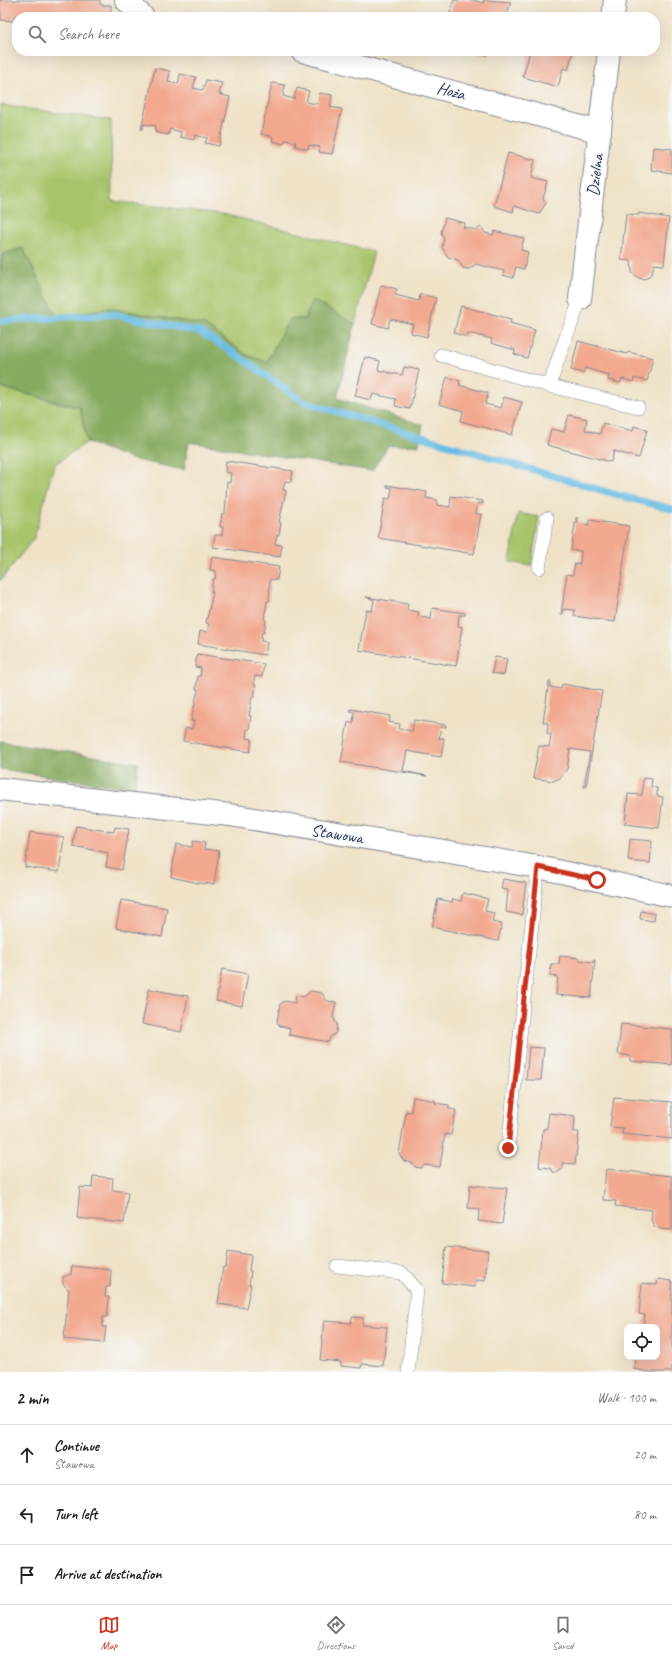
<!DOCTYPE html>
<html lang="en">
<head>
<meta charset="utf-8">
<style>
  body { margin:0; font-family:Caveat,sans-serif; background:#f2f2f2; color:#202124 }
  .controls { position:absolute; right:12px; bottom:12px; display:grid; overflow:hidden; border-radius:8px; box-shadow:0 4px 16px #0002 }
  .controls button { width:36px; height:36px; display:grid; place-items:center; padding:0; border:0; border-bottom:1px solid #e0e0e0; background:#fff; color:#202124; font:20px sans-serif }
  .stop { position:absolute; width:12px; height:12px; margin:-9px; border:3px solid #c8321e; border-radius:50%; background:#fff }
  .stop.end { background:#c8321e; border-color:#fff; box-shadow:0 1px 4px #0008 }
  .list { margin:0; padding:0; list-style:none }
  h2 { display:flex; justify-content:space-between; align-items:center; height:52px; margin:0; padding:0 16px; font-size:17px }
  h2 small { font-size:13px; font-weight:400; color:#757577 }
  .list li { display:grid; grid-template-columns:26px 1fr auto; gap:12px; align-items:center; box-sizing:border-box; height:60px; padding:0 16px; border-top:1px solid #e0e0e0 }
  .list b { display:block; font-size:15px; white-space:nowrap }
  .list p { margin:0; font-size:13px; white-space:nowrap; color:#757577 }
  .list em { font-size:13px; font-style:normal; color:#757577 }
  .icon { flex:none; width:22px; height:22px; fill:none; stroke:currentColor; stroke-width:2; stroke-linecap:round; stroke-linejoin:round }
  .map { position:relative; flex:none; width:672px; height:1372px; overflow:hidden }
  .search { position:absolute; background:#fff; box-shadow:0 4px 16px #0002; left:12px; right:12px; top:12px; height:44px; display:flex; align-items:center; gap:10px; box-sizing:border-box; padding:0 14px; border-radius:16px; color:#757577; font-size:15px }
  .sheet { height:232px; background:#fff }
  nav { display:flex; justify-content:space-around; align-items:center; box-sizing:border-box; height:56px; border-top:1px solid #e0e0e0; background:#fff; font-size:11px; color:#757577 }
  nav a { display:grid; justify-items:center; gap:2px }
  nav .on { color:#c8321e }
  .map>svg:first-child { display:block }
</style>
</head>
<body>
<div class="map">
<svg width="672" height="1372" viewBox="0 0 672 1372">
  <rect width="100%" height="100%" fill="#f6f6f2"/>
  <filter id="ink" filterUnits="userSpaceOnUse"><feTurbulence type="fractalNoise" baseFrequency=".025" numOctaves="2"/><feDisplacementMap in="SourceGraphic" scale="8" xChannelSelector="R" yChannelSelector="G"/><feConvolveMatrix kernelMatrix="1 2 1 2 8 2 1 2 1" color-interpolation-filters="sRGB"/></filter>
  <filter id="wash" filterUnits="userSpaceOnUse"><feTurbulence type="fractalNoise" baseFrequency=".012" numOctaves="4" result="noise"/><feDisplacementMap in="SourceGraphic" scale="16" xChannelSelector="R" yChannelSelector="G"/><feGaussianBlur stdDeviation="0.9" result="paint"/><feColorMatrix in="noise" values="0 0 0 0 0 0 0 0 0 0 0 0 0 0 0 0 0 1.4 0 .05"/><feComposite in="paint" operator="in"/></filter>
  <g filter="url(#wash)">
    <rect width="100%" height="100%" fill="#efe2c7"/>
    <g fill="#a8c46a" stroke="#627a64">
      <path d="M0 105 111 120 112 201 223 214 374 252 355 324 313 301 305 319H289L267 362 246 355 205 325 109 308 57 317 23 248 3 254 0 271Z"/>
      <path d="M0 387 80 408 87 442 54 465 34 538 0 581Z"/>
      <path d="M518 513 539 517 531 566 510 562Z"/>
    </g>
    <g fill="#86aa5e" stroke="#506c5e">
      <path d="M23 248 57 317 109 308 205 325 246 355 267 362 289 319H305L313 300 355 324 337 398 423 425 419 445 388 446 372 471 189 442 184 470 131 459 87 442 80 408 0 387V271L3 254Z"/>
      <path d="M0 741 138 763 135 789 0 769Z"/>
    </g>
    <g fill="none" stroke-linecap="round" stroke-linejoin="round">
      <path stroke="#68bce4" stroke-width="7" d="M0 321 112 314 200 332 237 355 304 402 621 496 672 509"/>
    </g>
    <g id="blocks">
      <g fill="#f2a88f">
        <path d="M0 0H100V5H111V17L14 16V21L1 20Z"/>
        <path d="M454 0H473L483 3 484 0 511 2 506 17H449Z"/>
        <path d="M474 51H490L488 55Z"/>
        <path d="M530 51H573L568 70 563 68 558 87 523 77Z"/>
        <path d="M155 68 170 71 168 82 178 84 180 74 196 77 193 88 203 90 206 80 222 83 219 94 230 97 219 146 205 143 207 138 195 135 194 140 180 137 181 132 170 129 168 135 155 132 156 126 144 124 143 129H141Z"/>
        <path d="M272 83 285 85 283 96 294 99 297 88 309 91 306 102 318 104 320 93 332 95 330 107 342 109 332 154 319 152 320 147 309 145 308 149 295 146 296 142 285 140 284 144 272 141 273 137 261 134Z"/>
        <path d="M653 147 672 149V173L651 170Z"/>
        <path d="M508 153 535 160 531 178 548 182 543 199 546 203 539 214 514 206 513 212 494 206Z"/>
        <path d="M639 213 669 218 664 265 654 264 652 273 647 278 643 279 639 278 632 273 631 261 621 260 626 214 639 215Z"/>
        <path d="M445 218 465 223 463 227 476 230 481 227 485 233 493 235 494 231 524 238 521 250 528 252 524 269 516 267 513 278 503 275 504 271 476 264 469 269 463 268 458 260 448 257 442 247 444 238 441 233Z"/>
        <path d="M381 285 397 289 395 295 419 301 420 294 436 298 427 337 411 333 413 324 390 319 388 328 372 324Z"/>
        <path d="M461 306 511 319 510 323 535 330 527 358 514 354 515 350 491 343 492 339 468 333 467 337 454 333Z"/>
        <path d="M578 341 627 354 628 352 653 358 647 381 634 378 633 382 622 379 620 383 608 380 609 375 585 368 583 373 571 370Z"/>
        <path d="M365 357 380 361 378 370 390 373 402 375 404 367 419 370 410 409 395 406 396 399 373 394 371 400 355 396Z"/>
        <path d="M447 377 460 381 459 385 488 393 485 404 501 408 504 397 522 402 512 435 461 421 463 411 439 404Z"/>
        <path d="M569 415 587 419 585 430 600 434 603 423 633 431 634 426 647 430 639 458 614 451 611 462 547 445 551 429 564 432Z"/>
        <path d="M226 461 293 471 291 482 285 481 283 490 286 491 279 522 281 523 279 535H277L275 544 282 545 280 557 213 547 215 535H222L223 527H220L222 513 225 514 227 482 230 483 231 473 225 472Z"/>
        <path d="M387 485 427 492 426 498 437 500V505L450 507 451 496 483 501V504L478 503 476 514H481L474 554 378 538 385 498 390 499 392 488 387 487Z"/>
        <path d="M576 518H578L577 523 589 525V520L629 526 615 622 574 616 575 610 564 609 563 614H561L567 574 573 575 575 563 580 564 581 554V551L571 550Z"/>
        <path d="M212 557 279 567 277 580 270 579 269 601H267L264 619 266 620 264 633 262 632 261 641 267 642 265 655 198 644 200 631 207 632 209 624 206 623 213 592H211L213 579H215L216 571 210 570Z"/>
        <path d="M366 597 408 604 407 610 419 612 418 616 431 619 432 608 465 613V615H459L458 626 462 627 456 666 359 650 366 610 372 611 374 600Z"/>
        <path d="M197 654 264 664 262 677 255 676 254 684 256 685 254 697H252L249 716H251L249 729H247L246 738 252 739 250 752 183 741 186 728 192 729 194 721H191L198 689H196L198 676H200L201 668 195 667Z"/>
        <path d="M495 657 507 659 504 675 492 673Z"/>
        <path d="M549 682H551L550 687 561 689 562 684 602 691 586 787H584L590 752 584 751 570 749 567 769 560 778 553 781 533 778 539 746 549 747 550 742 551 734H547L548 723 543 722Z"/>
        <path d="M350 709 390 716 389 722 400 724 399 729 412 731 414 720 446 725V727H441L439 738H444L441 757 407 751 403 771 427 776 341 762 348 722 353 723 354 712 350 711Z"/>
        <path d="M643 778 652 779 651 787 657 788V796L663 797 659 828 625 824 628 794 642 795Z"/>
        <path d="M76 826 114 832 115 827 129 829 122 870 106 867 108 853 73 846Z"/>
        <path d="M30 832 64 837 59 872 25 867Z"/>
        <path d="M630 839 652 841 650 863 628 861Z"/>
        <path d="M193 841 205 843 204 849 219 851 214 884 198 883 171 877 176 844 192 847Z"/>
        <path d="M503 879 526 883 522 915 506 912 508 890 501 889Z"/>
        <path d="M463 893 488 899 485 911 494 913 492 922 502 924 498 941 432 927 438 899 452 902 453 899 461 901Z"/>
        <path d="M121 900 167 908 162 937 116 928Z"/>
        <path d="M641 911 655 914 654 921 640 919Z"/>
        <path d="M560 956 579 958V960L593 962V960H595L591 998 556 995 558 977 550 976 551 964H559Z"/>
        <path d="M222 969 248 974 242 1006 216 1001Z"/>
        <path d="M149 989 188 996 181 1032 142 1024Z"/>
        <path d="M311 991 322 993 327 1001 336 1002 333 1017 337 1024 336 1033 330 1037 329 1042 289 1035 290 1028 280 1026 277 1022 280 1004 284 1001 295 1003 296 995 304 997Z"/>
        <path d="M621 1024 672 1029V1065L630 1061V1056L618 1054Z"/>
        <path d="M529 1047 544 1048 541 1080H526Z"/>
        <path d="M413 1097 436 1101 435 1103 449 1105V1109L456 1110 451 1135 445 1134 440 1167 425 1165 421 1168 415 1167 412 1163 404 1161 399 1154 406 1111 411 1112Z"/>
        <path d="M614 1097 672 1102V1139L622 1134 623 1128 610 1127Z"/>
        <path d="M549 1113 575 1116 574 1132H579L575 1164 562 1163V1169L558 1172H553L550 1168 539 1167 543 1129H547Z"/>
        <path d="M606 1169 672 1176V1230L660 1229 654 1226 651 1220 652 1210 615 1206 616 1201 603 1200Z"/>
        <path d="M93 1176 113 1178 112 1190 128 1192 124 1223 77 1218 80 1187 92 1188Z"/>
        <path d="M470 1185 507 1188 502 1224 478 1221 480 1209 468 1208Z"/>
        <path d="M446 1247 488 1251 485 1281 476 1280 475 1287 442 1283Z"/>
        <path d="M228 1251 251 1255 249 1271H251L249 1285H251L246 1308 218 1304 223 1267H226Z"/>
        <path d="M72 1266 111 1270 110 1287H106L105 1297H109L107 1317H103L102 1327H106L104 1343 64 1339 69 1290 63 1284V1277L71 1274Z"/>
        <path d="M658 1279 672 1281V1372H648L634 1369 635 1357H657V1327H643L645 1315 639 1314 642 1283 657 1285Z"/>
        <path d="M352 1317 363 1318 362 1325 387 1327 383 1366 362 1364 361 1368 341 1366V1362L320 1360 324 1321 351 1323Z"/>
      </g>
    </g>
  </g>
  <g filter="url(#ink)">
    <use href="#blocks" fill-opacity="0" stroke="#858892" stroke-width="1"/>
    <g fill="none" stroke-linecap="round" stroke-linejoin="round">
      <defs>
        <g id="service">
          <path d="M580 299C571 328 557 356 550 386L638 407"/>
          <path d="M441 355 550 386"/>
          <path d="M539 568 547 518"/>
          <path d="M508 1148 538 867"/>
          <path d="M337 1266 402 1273 417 1290 408 1372"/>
        </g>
        <g id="minor">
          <path d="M126 0 143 17"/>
          <path d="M613 17 615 0"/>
          <path d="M302 51 600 132"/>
          <path d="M580 299 609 51"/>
          <path d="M0 789 230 815 538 867 672 896"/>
        </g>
      </defs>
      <use href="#service" stroke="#858892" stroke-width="14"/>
      <use href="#minor" stroke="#858892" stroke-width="24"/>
      <use href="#service" stroke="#fff" stroke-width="13"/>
      <use href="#minor" stroke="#fff" stroke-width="22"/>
    </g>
  </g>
  <g fill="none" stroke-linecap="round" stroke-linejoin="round" filter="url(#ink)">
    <path stroke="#c8321e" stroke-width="5" d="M508 1148 538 867 597 880"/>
  </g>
  <g text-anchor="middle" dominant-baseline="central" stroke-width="3" stroke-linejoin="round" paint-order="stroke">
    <g font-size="17" fill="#1b2f5e" stroke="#f6f6f2">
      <text transform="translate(451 91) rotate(15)">Hoża</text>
      <text transform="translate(595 175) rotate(-83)">Dzielna</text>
      <text transform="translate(337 834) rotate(9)">Stawowa</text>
    </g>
  </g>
</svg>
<div class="controls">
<button><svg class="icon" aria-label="locate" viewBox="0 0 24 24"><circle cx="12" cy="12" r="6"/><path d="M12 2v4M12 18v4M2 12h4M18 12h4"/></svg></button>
</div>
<div class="stop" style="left:597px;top:880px"></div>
<div class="stop end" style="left:508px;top:1148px"></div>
<div class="search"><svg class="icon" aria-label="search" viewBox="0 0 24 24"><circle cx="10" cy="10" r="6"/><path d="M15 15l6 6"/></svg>Search here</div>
</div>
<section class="sheet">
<h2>2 min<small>Walk · 100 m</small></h2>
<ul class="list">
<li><svg class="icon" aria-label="ahead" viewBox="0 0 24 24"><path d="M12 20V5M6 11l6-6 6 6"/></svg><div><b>Continue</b><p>Stawowa</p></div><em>20 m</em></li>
<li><svg class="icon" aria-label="left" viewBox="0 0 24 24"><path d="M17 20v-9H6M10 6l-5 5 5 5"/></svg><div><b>Turn left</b></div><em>80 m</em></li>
<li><svg class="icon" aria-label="arrive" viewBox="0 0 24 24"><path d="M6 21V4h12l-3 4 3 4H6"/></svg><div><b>Arrive at destination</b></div></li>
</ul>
</section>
<nav>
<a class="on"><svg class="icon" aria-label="map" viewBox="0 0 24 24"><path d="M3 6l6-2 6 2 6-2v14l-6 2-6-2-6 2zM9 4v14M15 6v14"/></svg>Map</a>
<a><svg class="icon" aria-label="directions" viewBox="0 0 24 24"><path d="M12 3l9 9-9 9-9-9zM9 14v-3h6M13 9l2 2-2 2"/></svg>Directions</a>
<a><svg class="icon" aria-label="saved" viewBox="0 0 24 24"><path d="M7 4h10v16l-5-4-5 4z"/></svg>Saved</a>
</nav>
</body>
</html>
